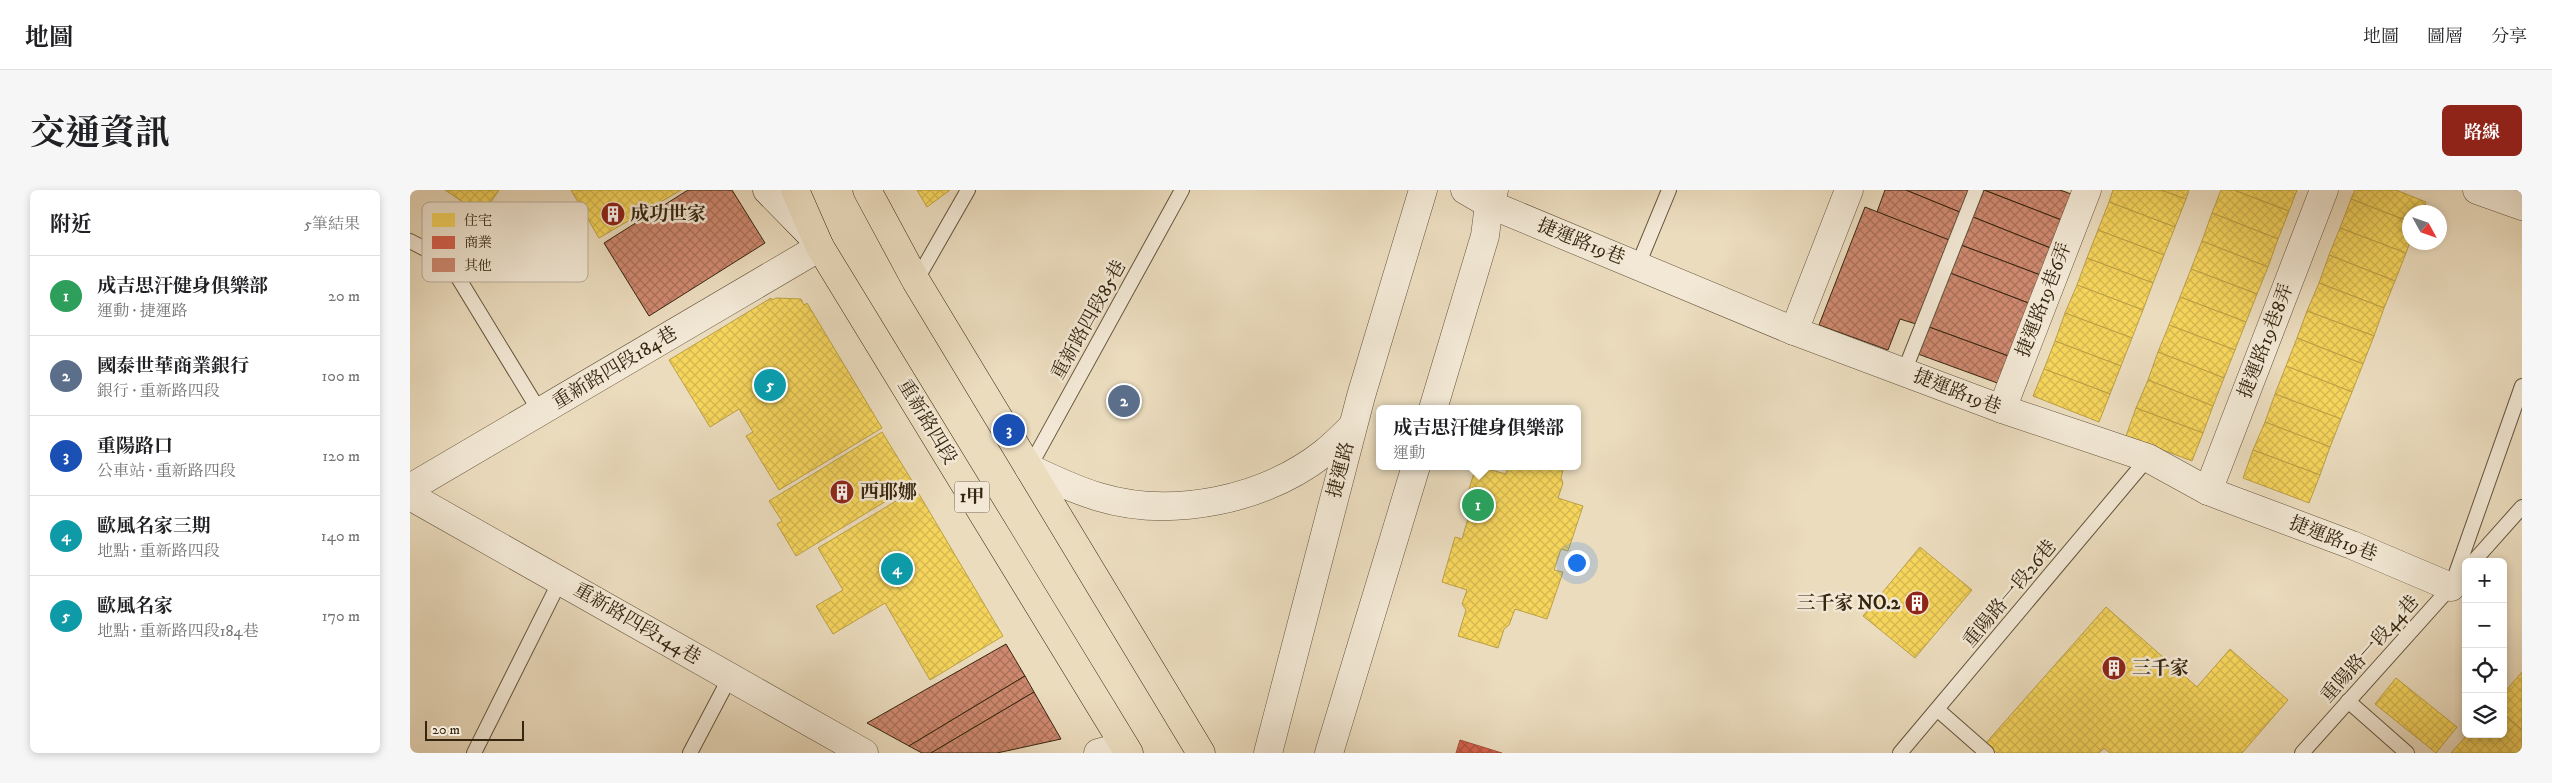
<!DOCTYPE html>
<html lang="zh-TW">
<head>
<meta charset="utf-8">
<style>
  body { margin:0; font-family:"IM FELL DW Pica","Noto Serif TC",serif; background:#f6f6f6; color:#202124 }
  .controls { position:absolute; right:15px; bottom:15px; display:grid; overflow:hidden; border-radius:8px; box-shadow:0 2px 8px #0003 }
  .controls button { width:45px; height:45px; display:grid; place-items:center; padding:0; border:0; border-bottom:1px solid #e0e0e0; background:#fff; color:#202124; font:25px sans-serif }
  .compass { position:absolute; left:1992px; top:15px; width:45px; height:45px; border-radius:50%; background:#fff; box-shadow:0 2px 8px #0003; rotate:130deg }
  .scale { position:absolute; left:15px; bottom:12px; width:99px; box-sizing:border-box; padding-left:5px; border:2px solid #36260f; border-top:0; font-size:14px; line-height:18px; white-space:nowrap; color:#36260f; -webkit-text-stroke:4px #f2e8d5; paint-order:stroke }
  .you { position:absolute; left:1166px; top:372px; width:18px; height:18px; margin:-12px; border:4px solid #fff; border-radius:50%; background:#1a73e8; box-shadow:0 0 0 8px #1a73e833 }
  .badge { display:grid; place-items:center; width:32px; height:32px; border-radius:50%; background:#8f2418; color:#fff; font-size:16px; font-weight:700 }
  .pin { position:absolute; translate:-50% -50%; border:2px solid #fff; box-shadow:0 1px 5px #0006 }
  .popup { position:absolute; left:966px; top:215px; width:205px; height:65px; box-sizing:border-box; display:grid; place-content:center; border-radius:8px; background:#fff; filter:drop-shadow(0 1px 4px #0005); font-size:16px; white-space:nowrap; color:#757577 }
  .popup b { font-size:19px; color:#202124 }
  .popup::after { content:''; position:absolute; left:50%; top:100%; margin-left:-10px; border:10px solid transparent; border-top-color:#fff }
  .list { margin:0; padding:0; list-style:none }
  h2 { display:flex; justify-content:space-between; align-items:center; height:65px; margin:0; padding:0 20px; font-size:21px }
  h2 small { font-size:16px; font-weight:400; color:#757577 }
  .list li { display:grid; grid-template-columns:32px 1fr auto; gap:15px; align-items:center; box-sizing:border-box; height:80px; padding:0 20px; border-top:1px solid #e0e0e0 }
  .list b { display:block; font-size:19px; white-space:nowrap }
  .list p { margin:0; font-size:16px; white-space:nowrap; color:#757577 }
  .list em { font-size:16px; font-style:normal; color:#757577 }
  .icon { flex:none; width:28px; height:28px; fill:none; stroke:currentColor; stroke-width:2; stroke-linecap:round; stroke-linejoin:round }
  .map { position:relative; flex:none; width:2112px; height:563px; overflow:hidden; border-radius:8px }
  header { display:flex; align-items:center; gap:30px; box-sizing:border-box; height:70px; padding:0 25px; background:#fff; border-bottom:1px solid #e0e0e0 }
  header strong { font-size:24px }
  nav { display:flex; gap:28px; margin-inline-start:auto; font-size:18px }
  .intro { display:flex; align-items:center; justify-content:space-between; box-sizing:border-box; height:120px; padding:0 30px }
  h1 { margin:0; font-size:35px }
  .button { padding:12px 22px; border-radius:8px; background:#8f2418; color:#fff; font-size:18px; font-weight:700 }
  main { display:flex; gap:30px; padding:0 30px }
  aside { flex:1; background:#fff; border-radius:8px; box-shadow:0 2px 8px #0003 }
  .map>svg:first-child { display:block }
</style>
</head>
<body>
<header>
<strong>地圖</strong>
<nav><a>地圖</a><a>圖層</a><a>分享</a></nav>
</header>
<div class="intro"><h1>交通資訊</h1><a class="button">路線</a></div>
<main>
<aside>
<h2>附近<small>5筆結果</small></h2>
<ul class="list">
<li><span class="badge" style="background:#2e9e5b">1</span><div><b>成吉思汗健身俱樂部</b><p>運動 · 捷運路</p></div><em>20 m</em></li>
<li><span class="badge" style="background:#5c6f8a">2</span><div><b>國泰世華商業銀行</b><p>銀行 · 重新路四段</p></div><em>100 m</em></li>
<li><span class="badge" style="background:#1a4fb4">3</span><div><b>重陽路口</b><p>公車站 · 重新路四段</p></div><em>120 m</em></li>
<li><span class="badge" style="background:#0f9aa8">4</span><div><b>歐風名家三期</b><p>地點 · 重新路四段</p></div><em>140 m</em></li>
<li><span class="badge" style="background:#0f9aa8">5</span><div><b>歐風名家</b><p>地點 · 重新路四段184巷</p></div><em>170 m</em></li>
</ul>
</aside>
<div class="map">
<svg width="2112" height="563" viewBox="0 0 2112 563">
  <defs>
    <pattern id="homes-cross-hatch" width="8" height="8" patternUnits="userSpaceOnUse" patternTransform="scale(1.25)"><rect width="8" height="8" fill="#f6d55c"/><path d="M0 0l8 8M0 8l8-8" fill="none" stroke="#d4b74f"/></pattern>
    <pattern id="shops-cross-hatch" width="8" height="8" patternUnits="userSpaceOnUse" patternTransform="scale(1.25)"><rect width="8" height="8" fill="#d6604d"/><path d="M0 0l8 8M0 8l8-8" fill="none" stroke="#ae4f3e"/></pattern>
    <pattern id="building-cross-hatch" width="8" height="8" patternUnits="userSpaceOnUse" patternTransform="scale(1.25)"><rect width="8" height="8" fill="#cf8970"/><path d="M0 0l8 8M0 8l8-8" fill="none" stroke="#a9705a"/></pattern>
  </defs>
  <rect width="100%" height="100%" fill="#ebdcbe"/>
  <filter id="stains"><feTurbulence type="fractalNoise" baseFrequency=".004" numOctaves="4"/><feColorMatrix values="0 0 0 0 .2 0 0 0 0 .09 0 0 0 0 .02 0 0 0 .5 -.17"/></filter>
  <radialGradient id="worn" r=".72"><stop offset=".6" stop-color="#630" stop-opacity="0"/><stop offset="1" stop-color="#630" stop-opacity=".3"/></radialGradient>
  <g fill="url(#homes-cross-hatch)" stroke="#bca045">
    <path d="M35 0H89L72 25Z"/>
    <path d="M161 0H271L189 48Z"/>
    <path d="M507 0H540L517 17Z"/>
    <path d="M1703 0H1751L1776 9 1765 37 1699 12Z"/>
    <path d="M1751 0H1779L1776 9Z"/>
    <path d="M1811 0H1824L1879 21 1868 49 1802 23Z"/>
    <path d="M1824 0H1887L1879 21Z"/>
    <path d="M1945 0H1986L2016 12 2012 22H2000V32L1941 9Z"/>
    <path d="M1941 9 2000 32V52L1996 63 1930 38Z"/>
    <path d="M1699 12 1765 37 1754 65 1688 40Z"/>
    <path d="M1802 23 1868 49 1858 77 1792 51Z"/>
    <path d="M1930 38 1996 63 1985 91 1919 65Z"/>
    <path d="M1688 40 1754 65 1743 93 1677 68Z"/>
    <path d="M1792 51 1858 77 1847 104 1781 79Z"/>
    <path d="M1919 65 1985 91 1974 118 1909 93Z"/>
    <path d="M1677 68 1743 93 1733 120 1667 95Z"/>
    <path d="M1781 79 1847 104 1836 132 1770 107Z"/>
    <path d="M1909 93 1974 118 1964 146 1897 121Z"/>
    <path d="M1667 95 1733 120 1722 148 1655 123Z"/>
    <path d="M1770 107 1836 132 1825 160 1759 135Z"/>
    <path d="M361 108 362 110 366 108 391 109 394 115 397 113 472 238 369 300 336 246 343 242 329 219 300 237 259 170Z"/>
    <path d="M1897 121 1964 146 1953 174 1887 148Z"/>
    <path d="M1655 123 1722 148 1711 176 1645 151Z"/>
    <path d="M1759 135 1825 160 1814 188 1748 162Z"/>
    <path d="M1887 148 1953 174 1942 202 1876 176Z"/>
    <path d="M1645 151 1711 176 1700 204 1634 179Z"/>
    <path d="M1748 162 1814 188 1803 216 1738 190Z"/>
    <path d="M1876 176 1942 202 1931 229 1865 204Z"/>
    <path d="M1634 179 1700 204 1689 232 1623 206Z"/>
    <path d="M1738 190 1803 216 1793 243 1726 218Z"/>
    <path d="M1865 204 1931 229 1920 257 1855 232Z"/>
    <path d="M1726 218 1793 243 1782 271 1716 246Z"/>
    <path d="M1855 232 1920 257 1910 285 1843 260Z"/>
    <path d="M472 242 504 294 386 366 367 334 372 331 359 311Z"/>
    <path d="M1843 260 1910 285 1899 313 1833 288Z"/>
    <path d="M1066 276 1096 284 1098 276H1154L1151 288 1153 293 1148 308 1173 316 1158 361 1151 359 1144 380 1153 382 1137 429 1105 419 1099 435 1094 439 1088 458 1048 446 1056 420 1052 414 1057 400 1032 392 1045 347 1052 349 1059 325 1052 323Z"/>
    <path d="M506 299 593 446 520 490 475 413 423 444 406 416 433 400 408 358Z"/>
    <path d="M1510 357 1562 400 1505 468 1453 426Z"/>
    <path d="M1696 417 1787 497 1820 459 1878 510 1832 563H1700L1694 558 1689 563H1587L1576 553Z"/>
    <path d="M2112 482V540L2093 523V504Z"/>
    <path d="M1986 488 2047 537 2026 563 1965 514Z"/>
    <path d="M2093 523 2112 540V563H2041L2058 544H2093Z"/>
  </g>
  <path fill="url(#shops-cross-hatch)" stroke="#a64f3a" d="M1050 550 1092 563H1046Z"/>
  <g fill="url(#building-cross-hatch)" stroke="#36260f">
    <path d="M278 0H322L355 53 239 126 194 53Z"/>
    <path d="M1475 0H1496L1550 22 1539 50 1467 22Z"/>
    <path d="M1496 0H1559L1550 22Z"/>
    <path d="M1574 0H1650L1664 5 1654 31Z"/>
    <path d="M1574 0 1654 31 1643 59 1563 27Z"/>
    <path d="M1455 17 1539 50 1506 134 1490 129 1478 160 1409 135Z"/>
    <path d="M1563 27 1643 59 1633 86 1551 55Z"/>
    <path d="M1551 55 1633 86 1621 114 1540 83Z"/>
    <path d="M1540 83 1621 114 1601 167 1519 137Z"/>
    <path d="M1519 137 1601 167 1590 194 1508 164Z"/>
    <path d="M596 454 615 486 499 556 457 533Z"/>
    <path d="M615 486 624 502 521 563H512L499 556Z"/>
    <path d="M624 502 651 549 587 563H521Z"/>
  </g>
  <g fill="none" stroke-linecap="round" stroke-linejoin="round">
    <defs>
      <g id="service">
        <path d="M0 51 38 71 130 222"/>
        <path d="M1228 75 1259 0"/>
        <path d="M506 91 558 0"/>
        <path d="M1494 182 1566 0"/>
        <path d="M619 278 772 0"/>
        <path d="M2063 372 2112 317"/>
        <path d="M2044 389 2112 196"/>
        <path d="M1938 511 1997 563"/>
        <path d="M1528 520 1577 563"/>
        <path d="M64 563 150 391"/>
        <path d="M280 563 320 487"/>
        <path d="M1490 563 1738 268"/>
        <path d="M1892 563 2056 380"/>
      </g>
      <g id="minor">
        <path d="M1055 0 1079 14 1384 141 1592 219 1738 268 1798 301 1942 355 2041 397"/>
        <path d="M2067 0 2112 16"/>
        <path d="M1384 141 1439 0"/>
        <path d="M1592 219 1677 0"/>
        <path d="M0 298 410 57"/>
        <path d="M1798 301 1914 0"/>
        <path d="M0 306 454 563"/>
        <path d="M688 563 714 556"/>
      </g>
      <g id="tertiary">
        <path d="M1023 219 1075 46 1079 14 1084 0"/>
        <path d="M619 278C642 289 665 300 689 307 762 329 854 310 914 263 924 255 933 246 942 237"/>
        <path d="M858 563 951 206 1013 0"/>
        <path d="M919 563 1006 276"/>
      </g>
      <path id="secondary" d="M357 0 407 51"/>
      <g id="primary">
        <path d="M385 0 410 57 719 563"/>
        <path d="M457 0 506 91 791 563"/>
      </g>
    </defs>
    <use href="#service" stroke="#63543b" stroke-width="16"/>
    <use href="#minor" stroke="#63543b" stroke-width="29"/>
    <use href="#tertiary" stroke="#63543b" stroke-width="29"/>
    <use href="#secondary" stroke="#36260f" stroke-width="29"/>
    <use href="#primary" stroke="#36260f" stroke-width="29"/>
    <use href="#service" stroke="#f2e8d5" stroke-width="14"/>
    <use href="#minor" stroke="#f2e8d5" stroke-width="28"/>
    <use href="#tertiary" stroke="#f2e8d5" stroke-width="28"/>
    <use href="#secondary" stroke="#f2e8d5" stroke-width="28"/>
    <use href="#primary" stroke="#ebdcbe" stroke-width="28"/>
  </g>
  <defs>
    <symbol id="building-disc" viewBox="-11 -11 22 22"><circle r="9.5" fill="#8f2418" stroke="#f2e8d5"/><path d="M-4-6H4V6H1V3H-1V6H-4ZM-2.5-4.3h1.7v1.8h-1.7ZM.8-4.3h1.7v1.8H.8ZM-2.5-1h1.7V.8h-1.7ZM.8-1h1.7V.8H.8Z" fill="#fff"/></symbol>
  </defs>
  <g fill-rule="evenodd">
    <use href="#building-disc" x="189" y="10" width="28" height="28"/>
    <use href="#building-disc" x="418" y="288" width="28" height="28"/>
    <use href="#building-disc" x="1493" y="399" width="28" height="28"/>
    <use href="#building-disc" x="1690" y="464" width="28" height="28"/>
  </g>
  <g text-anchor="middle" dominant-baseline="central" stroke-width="5" stroke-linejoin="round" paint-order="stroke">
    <rect fill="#f2e8d5" stroke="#6e604a" stroke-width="1" x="544.5" y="291.5" width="35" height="31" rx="4"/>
    <g font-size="18" font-weight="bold" fill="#36260f">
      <text x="562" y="307">1甲</text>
    </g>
    <g font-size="19" font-weight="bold" fill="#36260f" stroke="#f2e8d5" text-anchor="start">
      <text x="220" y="24">成功世家</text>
      <text x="450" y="302">西耶娜</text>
      <text x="1490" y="413" text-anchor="end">三千家 NO.2</text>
      <text x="1722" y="478">三千家</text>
    </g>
    <g font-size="19" fill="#36260f" stroke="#f2e8d5">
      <text transform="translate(1171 52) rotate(22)">捷運路19巷</text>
      <text transform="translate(1634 110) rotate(-69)">捷運路19巷6弄</text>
      <text transform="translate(679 130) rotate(-61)">重新路四段85巷</text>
      <text transform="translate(1856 151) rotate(-69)">捷運路19巷8弄</text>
      <text transform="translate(205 178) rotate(-31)">重新路四段184巷</text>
      <text transform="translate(1547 202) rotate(21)">捷運路19巷</text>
      <text transform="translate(517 232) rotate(59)">重新路四段</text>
      <text transform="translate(931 280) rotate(-76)">捷運路</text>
      <text transform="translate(1923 349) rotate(21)">捷運路19巷</text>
      <text transform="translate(1600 404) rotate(-50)">重陽路一段26巷</text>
      <text transform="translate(227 434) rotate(30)">重新路四段144巷</text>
      <text transform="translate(1960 459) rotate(-48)">重陽路一段44巷</text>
    </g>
  </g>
  <rect x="12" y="12" width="166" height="80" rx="8" fill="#f2e8d5" stroke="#baae9a" stroke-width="1"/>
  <rect x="22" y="23" width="23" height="14" fill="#f6d55c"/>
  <rect x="22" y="46" width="23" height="13" fill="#d6604d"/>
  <rect x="22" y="68" width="23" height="14" fill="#cf8970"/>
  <g font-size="14" fill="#36260f">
    <text x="54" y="35">住宅</text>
    <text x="54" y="57">商業</text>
    <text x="54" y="80">其他</text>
  </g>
  <rect width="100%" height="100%" filter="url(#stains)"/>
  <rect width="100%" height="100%" fill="url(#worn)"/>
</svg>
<div class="controls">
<button>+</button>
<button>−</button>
<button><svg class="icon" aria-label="locate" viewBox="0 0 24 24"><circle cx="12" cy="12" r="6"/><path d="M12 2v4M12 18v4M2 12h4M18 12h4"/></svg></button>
<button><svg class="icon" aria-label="layers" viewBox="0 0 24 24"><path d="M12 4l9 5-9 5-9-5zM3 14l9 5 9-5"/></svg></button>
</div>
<svg class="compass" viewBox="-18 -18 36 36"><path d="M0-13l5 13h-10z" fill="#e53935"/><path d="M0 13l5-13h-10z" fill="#757577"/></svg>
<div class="scale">20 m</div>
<div class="you"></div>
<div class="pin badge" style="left:1068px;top:315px;background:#2e9e5b">1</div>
<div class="popup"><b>成吉思汗健身俱樂部</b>運動</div>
<div class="pin badge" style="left:714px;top:211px;background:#5c6f8a">2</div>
<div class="pin badge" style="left:599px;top:240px;background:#1a4fb4">3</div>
<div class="pin badge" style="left:487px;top:379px;background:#0f9aa8">4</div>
<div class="pin badge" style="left:360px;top:195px;background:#0f9aa8">5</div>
</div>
</main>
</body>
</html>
